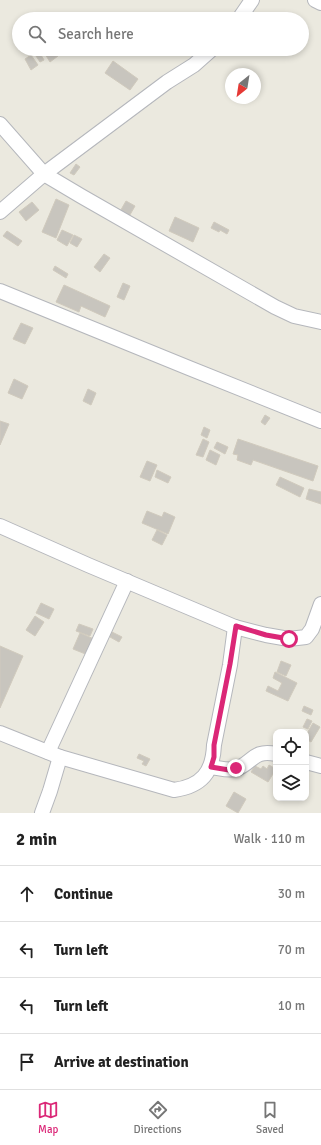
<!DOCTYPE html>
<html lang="en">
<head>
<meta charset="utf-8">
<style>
  body { margin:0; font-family:Signika,sans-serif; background:#f6f6f6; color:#222 }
  .controls { position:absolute; right:12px; bottom:12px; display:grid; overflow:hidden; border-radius:8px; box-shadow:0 2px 6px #0003 }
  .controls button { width:36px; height:36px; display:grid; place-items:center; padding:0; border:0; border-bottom:1px solid #e0e0e0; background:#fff; color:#222; font:20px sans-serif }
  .compass { position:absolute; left:225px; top:68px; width:36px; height:36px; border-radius:50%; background:#fff; box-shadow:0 2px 6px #0003; rotate:210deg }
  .stop { position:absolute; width:12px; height:12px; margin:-9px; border:3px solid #db2777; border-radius:50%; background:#fff }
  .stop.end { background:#db2777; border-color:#fff; box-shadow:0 1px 4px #0008 }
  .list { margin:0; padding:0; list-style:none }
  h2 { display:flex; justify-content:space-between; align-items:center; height:52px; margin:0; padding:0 16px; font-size:17px }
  h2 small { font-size:13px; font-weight:400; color:#767676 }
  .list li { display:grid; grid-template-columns:26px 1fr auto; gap:12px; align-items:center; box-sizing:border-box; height:56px; padding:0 16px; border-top:1px solid #e0e0e0 }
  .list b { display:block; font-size:15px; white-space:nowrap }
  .list em { font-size:13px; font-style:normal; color:#767676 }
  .icon { flex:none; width:22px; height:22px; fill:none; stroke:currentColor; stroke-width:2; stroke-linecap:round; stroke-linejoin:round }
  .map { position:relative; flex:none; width:321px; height:813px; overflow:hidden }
  .search { position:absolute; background:#fff; box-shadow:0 2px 6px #0003; left:12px; right:12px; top:12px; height:44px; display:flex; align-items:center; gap:10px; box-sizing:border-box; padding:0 14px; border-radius:22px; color:#767676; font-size:15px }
  .sheet { height:276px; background:#fff }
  nav { display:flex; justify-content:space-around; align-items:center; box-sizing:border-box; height:56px; border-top:1px solid #e0e0e0; background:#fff; font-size:11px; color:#767676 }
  nav a { display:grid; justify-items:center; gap:2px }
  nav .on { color:#db2777 }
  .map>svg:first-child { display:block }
</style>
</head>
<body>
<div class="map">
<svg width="321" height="813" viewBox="0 0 321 813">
  <rect width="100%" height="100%" fill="#ebe9df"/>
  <g fill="#c8c5be" stroke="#d0cabd">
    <path d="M42 49H54L58 56 50 62Z"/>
    <path d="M38 50 44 60 40 62 34 53Z"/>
    <path d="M31 55 38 65 31 70 25 59Z"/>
    <path d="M113 61 138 79 130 90 105 73Z"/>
    <path d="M76 164 80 167 74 175 70 173Z"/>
    <path d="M56 199 69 205 56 238 42 232Z"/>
    <path d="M126 201 135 206 127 220 118 215Z"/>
    <path d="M32 202 39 210 26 221 19 212Z"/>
    <path d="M175 217 199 228 193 242 169 231Z"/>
    <path d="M214 222 229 230 227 234 220 230 219 232 211 228Z"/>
    <path d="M62 230 73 235 67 246 57 240Z"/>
    <path d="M7 231 22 241 18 246 3 236Z"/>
    <path d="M74 235 82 239 77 247 70 243Z"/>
    <path d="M104 254 110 258 100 272 94 267Z"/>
    <path d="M55 266 68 274 66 278 53 270Z"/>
    <path d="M123 283 130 286 124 300 117 297Z"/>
    <path d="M64 285 110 306 105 317 81 306 79 312 56 302Z"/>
    <path d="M21 323 33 328 25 344 13 339Z"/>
    <path d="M14 379 28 386 22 399 8 393Z"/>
    <path d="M88 389 96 393 91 405 83 401Z"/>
    <path d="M265 415 270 418 265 425 261 422Z"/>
    <path d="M0 421 9 424 0 445Z"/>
    <path d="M204 427 210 430 207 438 201 435Z"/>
    <path d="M203 439 209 442 203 457 196 455Z"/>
    <path d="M238 439 318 466 313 481 253 460 251 465 237 460 238 455 233 454Z"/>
    <path d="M217 442 228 447 225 454 214 448Z"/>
    <path d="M210 450 220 455 216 465 206 460Z"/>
    <path d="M147 461 157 465 150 481 140 477Z"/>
    <path d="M157 470 171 477 168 483 155 477Z"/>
    <path d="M280 477 304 488 300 497 276 485Z"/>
    <path d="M309 489 321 492V504L306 499Z"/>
    <path d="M147 511 162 517 164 512 175 517 168 534 142 523Z"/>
    <path d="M157 530 167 535 162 545 152 540Z"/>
    <path d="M41 603 54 609 49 619 36 613Z"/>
    <path d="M35 616 44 622 35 636 26 630Z"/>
    <path d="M79 624 93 629 90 636 76 631Z"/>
    <path d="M112 632 122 637 119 642 110 637Z"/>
    <path d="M80 633 94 639 88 655 73 649Z"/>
    <path d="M0 646 23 656 0 708Z"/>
    <path d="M281 661 291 665 286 676 277 672Z"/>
    <path d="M275 672 297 683 288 701 266 691 268 686 278 691 282 683 273 678Z"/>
    <path d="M304 706 313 710 311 715 302 711Z"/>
    <path d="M307 719 312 721 308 729 303 727Z"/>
    <path d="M313 723 320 727 311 742 306 739V735Z"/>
    <path d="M139 754 150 759 146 766 142 764 144 761 137 758Z"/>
    <path d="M269 765 276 769 268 782 251 772 255 766 261 769 263 766 267 769Z"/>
    <path d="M234 792 246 799 238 813 226 806Z"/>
  </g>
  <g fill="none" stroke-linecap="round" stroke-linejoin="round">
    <defs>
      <g id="minor">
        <path d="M315 0 321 3"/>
        <path d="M239 19 252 0"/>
        <path d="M0 124 44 174 81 196 275 307 294 316 321 322"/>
        <path d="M0 212 44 174 167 82 194 65 212 49"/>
        <path d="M0 291 189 368 321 421"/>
        <path d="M0 526 88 565 235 627 266 635 289 639 306 637 312 629 321 604"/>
        <path d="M0 733 60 757 174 790C202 786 213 772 214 745L230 665 235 627"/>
        <path d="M48 752 127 581"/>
        <path d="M306 762 321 766"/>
        <path d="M211 767C219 768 228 771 236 769 253 763 253 749 276 754"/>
        <path d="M42 813 50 791 60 757"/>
      </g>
    </defs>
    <use href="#minor" stroke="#b5b7bc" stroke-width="16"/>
    <use href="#minor" stroke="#fff" stroke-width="14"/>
  </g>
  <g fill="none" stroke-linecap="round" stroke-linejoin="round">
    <path stroke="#db2777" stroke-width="5" d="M236 768 229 770 211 767 214 757V745L230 664 236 626 266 635 289 639"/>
  </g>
</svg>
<div class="controls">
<button><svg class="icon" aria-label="locate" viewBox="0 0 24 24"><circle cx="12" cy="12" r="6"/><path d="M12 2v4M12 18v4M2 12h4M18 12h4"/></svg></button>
<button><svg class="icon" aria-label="layers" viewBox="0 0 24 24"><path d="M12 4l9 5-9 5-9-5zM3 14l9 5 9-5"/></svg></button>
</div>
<svg class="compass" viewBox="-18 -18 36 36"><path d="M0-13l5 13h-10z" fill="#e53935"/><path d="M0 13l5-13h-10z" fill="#767676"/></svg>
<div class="stop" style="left:289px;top:639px"></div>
<div class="stop end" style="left:236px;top:768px"></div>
<div class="search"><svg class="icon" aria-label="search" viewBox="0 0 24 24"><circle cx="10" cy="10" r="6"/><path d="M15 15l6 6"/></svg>Search here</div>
</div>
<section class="sheet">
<h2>2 min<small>Walk · 110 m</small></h2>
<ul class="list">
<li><svg class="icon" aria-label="ahead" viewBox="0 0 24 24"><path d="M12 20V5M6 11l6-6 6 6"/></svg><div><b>Continue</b></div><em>30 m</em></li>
<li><svg class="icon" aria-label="left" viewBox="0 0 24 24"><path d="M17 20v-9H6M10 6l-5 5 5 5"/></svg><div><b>Turn left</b></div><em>70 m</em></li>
<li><svg class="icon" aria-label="left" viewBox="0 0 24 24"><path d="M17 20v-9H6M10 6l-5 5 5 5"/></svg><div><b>Turn left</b></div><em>10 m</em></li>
<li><svg class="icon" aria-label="arrive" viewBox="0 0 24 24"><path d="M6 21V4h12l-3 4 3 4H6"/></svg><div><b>Arrive at destination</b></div></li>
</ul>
</section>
<nav>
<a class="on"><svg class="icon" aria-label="map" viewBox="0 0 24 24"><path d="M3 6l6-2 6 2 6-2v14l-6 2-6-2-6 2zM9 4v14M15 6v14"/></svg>Map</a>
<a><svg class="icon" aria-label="directions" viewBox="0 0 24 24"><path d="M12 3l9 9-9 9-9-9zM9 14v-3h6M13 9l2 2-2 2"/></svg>Directions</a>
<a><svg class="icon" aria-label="saved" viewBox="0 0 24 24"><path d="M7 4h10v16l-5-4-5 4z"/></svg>Saved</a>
</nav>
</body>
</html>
